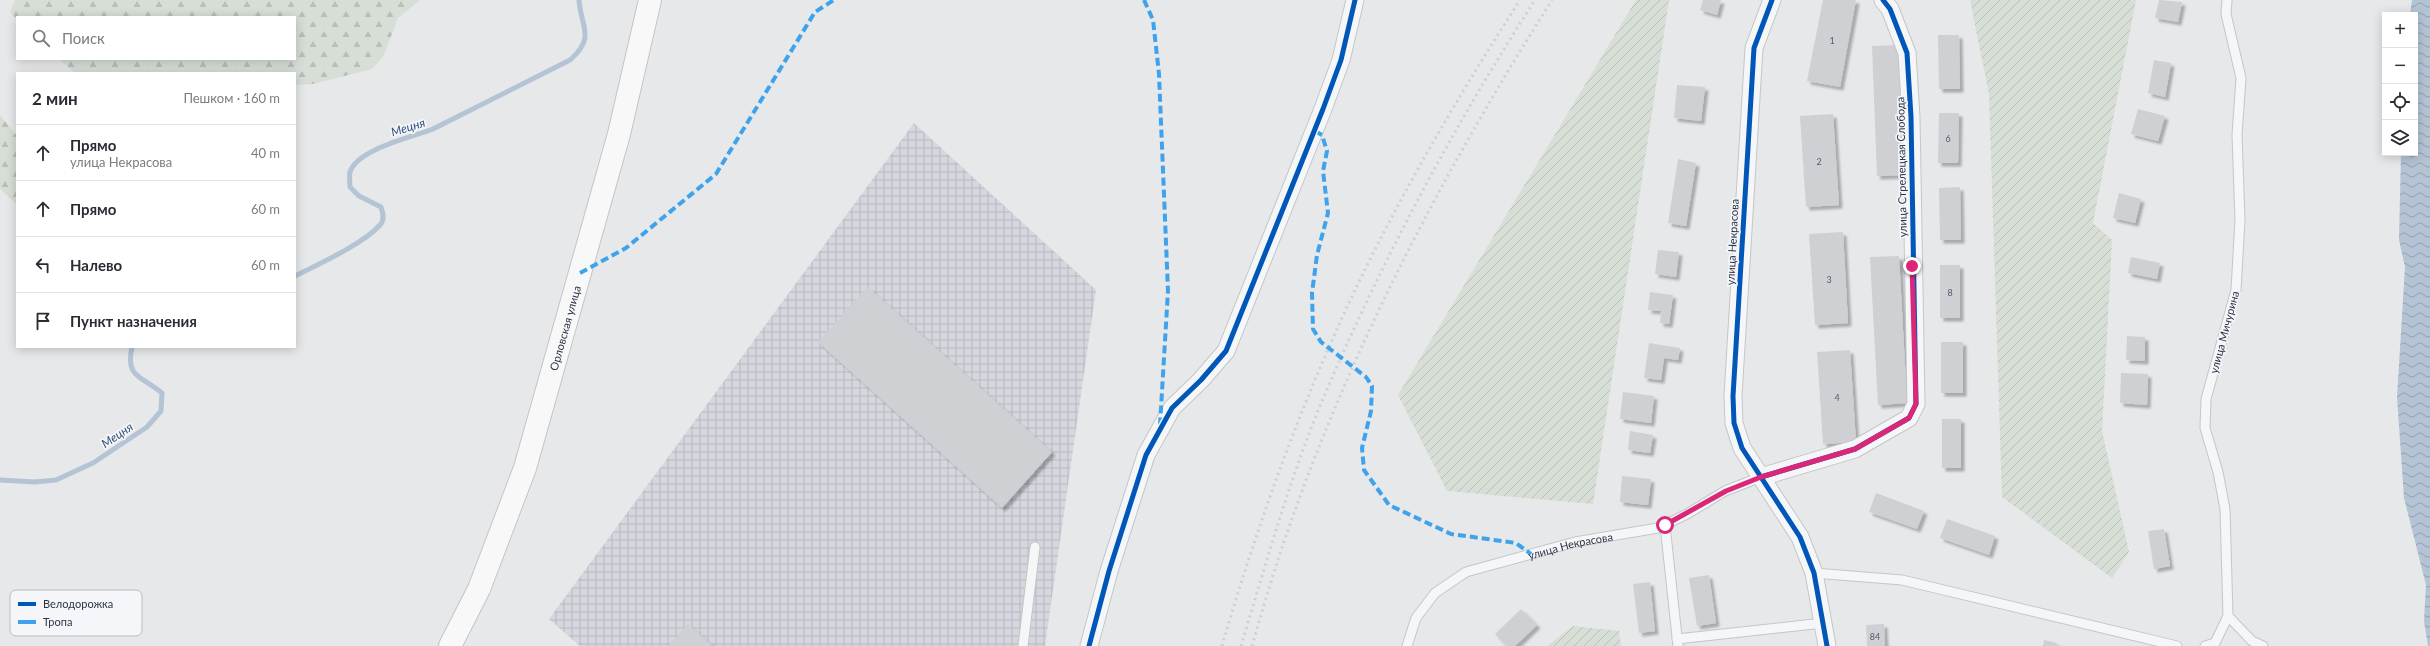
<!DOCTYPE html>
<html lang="ru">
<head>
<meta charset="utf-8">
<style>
  body { margin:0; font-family:Lato,sans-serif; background:#f2f2f3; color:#2b2b33 }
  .controls { position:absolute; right:12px; top:12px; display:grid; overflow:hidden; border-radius:0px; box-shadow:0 2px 10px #0003 }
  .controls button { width:36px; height:36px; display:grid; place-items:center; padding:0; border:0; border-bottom:1px solid #e1e1e2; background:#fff; color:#2b2b33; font:20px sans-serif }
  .stop { position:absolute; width:12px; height:12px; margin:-9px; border:3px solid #db2777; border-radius:50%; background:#fff }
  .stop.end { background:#db2777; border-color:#fff; box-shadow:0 1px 4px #0008 }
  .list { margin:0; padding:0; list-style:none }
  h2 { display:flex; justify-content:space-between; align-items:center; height:52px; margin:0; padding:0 16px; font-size:17px }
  h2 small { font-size:13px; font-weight:400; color:#7c7c81 }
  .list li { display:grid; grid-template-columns:26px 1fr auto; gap:12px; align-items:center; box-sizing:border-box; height:56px; padding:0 16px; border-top:1px solid #e1e1e2 }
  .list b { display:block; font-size:15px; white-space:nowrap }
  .list p { margin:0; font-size:13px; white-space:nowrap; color:#7c7c81 }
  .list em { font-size:13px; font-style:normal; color:#7c7c81 }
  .icon { flex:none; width:22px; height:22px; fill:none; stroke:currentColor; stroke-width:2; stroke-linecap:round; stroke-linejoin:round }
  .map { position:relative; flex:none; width:2430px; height:646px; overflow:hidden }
  .search { position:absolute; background:#fff; box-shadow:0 2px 10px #0003; left:16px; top:16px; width:280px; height:44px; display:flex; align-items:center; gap:10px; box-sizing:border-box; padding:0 14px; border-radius:0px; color:#7c7c81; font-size:15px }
  .panel { position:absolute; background:#fff; box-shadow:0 2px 10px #0003; left:16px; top:72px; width:280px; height:276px; border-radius:0px }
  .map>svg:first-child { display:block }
</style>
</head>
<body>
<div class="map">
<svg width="2430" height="646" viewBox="0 0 2430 646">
  <defs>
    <pattern id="industrial-grid" width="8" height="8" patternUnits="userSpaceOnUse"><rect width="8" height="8" fill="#d4d7dd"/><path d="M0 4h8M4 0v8" fill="none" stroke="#b6b9bf"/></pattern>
    <pattern id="forest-firs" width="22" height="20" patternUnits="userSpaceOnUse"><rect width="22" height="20" fill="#d6ded6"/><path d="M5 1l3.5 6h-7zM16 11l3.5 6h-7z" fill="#b8bfb9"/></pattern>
    <pattern id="garden-furrows" width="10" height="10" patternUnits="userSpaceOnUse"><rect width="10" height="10" fill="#d6ded6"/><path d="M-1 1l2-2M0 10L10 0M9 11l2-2" fill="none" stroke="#b8bfb9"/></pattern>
    <pattern id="water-waves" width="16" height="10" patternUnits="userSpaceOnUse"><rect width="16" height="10" fill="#b4c4d5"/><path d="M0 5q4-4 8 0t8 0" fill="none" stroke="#93a0af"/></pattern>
    <filter id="shadow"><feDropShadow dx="3.5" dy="3.5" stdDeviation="1" flood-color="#0004"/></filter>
  </defs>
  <rect width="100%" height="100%" fill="#e6e8ea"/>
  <path fill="url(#industrial-grid)" d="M914 123 1096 290 1045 646H580L549 619Z"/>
  <g fill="url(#forest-firs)">
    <path d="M15 0H420L398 18 384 55 372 69 313 84 295 85V73H75L59 59H295V17H17V20L10 12Z"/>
    <path d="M0 115 17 136V205L0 189Z"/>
  </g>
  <g fill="url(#garden-furrows)">
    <path d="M1636 0H1669L1593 504 1447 491 1398 395Z"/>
    <path d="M1970 0H2136L2093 223 2112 240 2102 431 2129 552 2112 578 2002 497 1989 94Z"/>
    <path d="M1573 626 1619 631 1621 646H1547Z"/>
  </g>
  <path fill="url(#water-waves)" d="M2412 0H2430V646H2428L2424 621 2426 585 2404 498 2397 397 2405 267 2399 240 2401 153H2415V15H2410Z"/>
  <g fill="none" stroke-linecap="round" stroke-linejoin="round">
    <g stroke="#b4c4d5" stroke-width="5">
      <path d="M295 276C319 264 363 244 380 225 385 220 383 213 381 207L359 196 350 187C350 183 349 177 350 172 357 149 413 137 433 129L570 60C596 37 581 28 579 0"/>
      <path d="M0 480 35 482 56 480 93 463 147 427 161 411 162 393C142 376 125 378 132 347"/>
    </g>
  </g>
  <g fill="#ced0d3" filter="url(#shadow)">
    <path d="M1703 0H1721L1717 15 1700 10Z"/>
    <path d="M1823 0H1856L1840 87 1807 81Z"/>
    <path d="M2159 0 2182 2 2178 22 2155 18Z"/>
    <path d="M1938 35H1959L1960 89H1939Z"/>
    <path d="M1900 45 1904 175 1877 176 1872 46Z"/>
    <path d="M2154 60 2171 63 2165 97 2148 93Z"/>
    <path d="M1677 85 1705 87 1701 121 1674 118Z"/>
    <path d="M2138 109 2165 116 2158 141 2131 134Z"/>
    <path d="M1939 113H1959L1958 163H1938Z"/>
    <path d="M1833 114 1839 205 1806 207 1800 116Z"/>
    <path d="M1678 159 1696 163 1686 226 1668 223Z"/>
    <path d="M1960 187 1961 240H1940L1939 188Z"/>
    <path d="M2119 193 2141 199 2135 223 2113 218Z"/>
    <path d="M1843 232 1848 323 1815 325 1809 234Z"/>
    <path d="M1658 250 1679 252 1676 277 1655 274Z"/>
    <path d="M1899 256 1907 403 1878 405 1870 257Z"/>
    <path d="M2131 257 2160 263 2157 279 2128 273Z"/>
    <rect x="1940" y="265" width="20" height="53"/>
    <path d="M868 287 1052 452 1002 508 818 342Z"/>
    <path d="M1650 292 1673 295 1669 324 1660 323 1661 311 1648 310Z"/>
    <path d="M2127 336 2145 337V361L2126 360Z"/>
    <rect x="1941" y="342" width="22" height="51"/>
    <path d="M1649 343 1680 348 1678 360 1664 358 1661 380 1644 378Z"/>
    <path d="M1850 350 1856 442 1823 444 1817 352Z"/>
    <path d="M2121 373 2148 374 2147 405 2120 403Z"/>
    <path d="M1623 392 1654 396 1651 423 1620 419Z"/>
    <rect x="1942" y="419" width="19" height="49"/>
    <path d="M1630 431 1653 435 1650 453 1628 450Z"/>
    <path d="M1622 476 1651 479 1648 505 1620 502Z"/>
    <path d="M1876 493 1924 511 1917 529 1869 512Z"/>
    <path d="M1947 519 1995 536 1989 555 1940 538Z"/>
    <path d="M2164 529 2170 566 2154 569 2148 531Z"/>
    <path d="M1709 575 1716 623 1697 626 1689 578Z"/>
    <path d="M1650 582 1655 631 1639 633 1633 584Z"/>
    <path d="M1521 609 1537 625 1515 646H1507L1495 634Z"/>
    <path d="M688 624 712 645 711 646H668Z"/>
    <path d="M1884 624 1885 646H1867L1866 625Z"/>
    <path d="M2044 640 2057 643 2056 646H2043Z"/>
  </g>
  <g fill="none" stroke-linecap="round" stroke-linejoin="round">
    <defs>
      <g id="service">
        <path d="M2227 0 2226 14 2241 78 2237 135 2240 220 2236 290 2206 399 2205 428 2218 472 2225 509 2228 616 2252 641 2263 646"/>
        <path d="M1665 525 1678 646"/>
        <path d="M1814 573 1902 580 2177 646"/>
        <path d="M1677 639 1823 623"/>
        <path d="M1023 646 1035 547"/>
        <path id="s1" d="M1407 646 1416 618 1435 593 1466 572 1575 542 1658 528 1687 514 1725 491 1761 477"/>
        <path d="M2205 646 2215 643 2228 616"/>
      </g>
      <g id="minor">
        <path d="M1772 0 1754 48 1733 396 1734 423 1742 448 1800 537 1814 573 1827 646"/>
        <path d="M1761 477 1855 449 1909 418 1916 404 1911 117 1907 53 1890 9 1883 0"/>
        <path d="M1089 646 1109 571 1146 455 1172 408 1201 380 1226 351 1323 109 1341 60 1355 0"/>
      </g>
      <g id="primary">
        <path id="s2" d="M450 646 479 589 525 468 619 134 650 0"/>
      </g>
    </defs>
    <use href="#service" stroke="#c4c6c8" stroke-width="11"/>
    <use href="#minor" stroke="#c4c6c8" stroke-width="19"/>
    <use href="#primary" stroke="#c2c5c8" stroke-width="24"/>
    <use href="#service" stroke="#f5f6f7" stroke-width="9"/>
    <use href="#minor" stroke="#f5f6f7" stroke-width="17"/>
    <use href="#primary" stroke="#f8f8f8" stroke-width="22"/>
    <g stroke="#cecfd2" stroke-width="3" stroke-dasharray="2 4" stroke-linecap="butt">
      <path d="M1222 646C1257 525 1301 404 1355 290 1403 190 1460 93 1520 0"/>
      <path d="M1241 646C1266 564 1289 480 1322 401 1381 262 1453 127 1535 0"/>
      <path d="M1252 646C1263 608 1274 570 1287 533 1352 345 1446 167 1552 0"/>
    </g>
    <g stroke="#3ea3ec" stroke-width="4" stroke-dasharray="8 4" stroke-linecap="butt">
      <path d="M1144 0 1153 20 1159 74 1168 291 1160 425"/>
      <path d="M1315 131 1322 135 1327 151 1323 171 1328 213 1317 255 1312 293 1313 329 1321 342 1366 377 1372 386 1371 411 1362 448 1364 470 1389 505 1451 534 1516 543 1531 554"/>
      <path d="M580 273 626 248 716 174 815 12 834 0"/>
    </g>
    <defs>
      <g id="cycleway">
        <path d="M1772 0 1754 48 1733 396 1734 423 1742 448 1800 537 1814 573 1827 646"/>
        <path d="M1761 477 1855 449 1909 418 1916 404 1911 117 1907 53 1890 9 1883 0"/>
        <path d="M1089 646 1109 571 1146 455 1172 408 1201 380 1226 351 1323 109 1341 60 1355 0"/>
      </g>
    </defs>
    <use href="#cycleway" stroke="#f4f6f9" stroke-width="8"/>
    <use href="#cycleway" stroke="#0057b8" stroke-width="5"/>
  </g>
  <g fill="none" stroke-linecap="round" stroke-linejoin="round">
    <path stroke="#db2777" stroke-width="5" d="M1665 525 1726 491 1761 477 1855 449 1909 418 1916 404 1912 266"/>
  </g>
  <g text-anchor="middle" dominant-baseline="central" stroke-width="3.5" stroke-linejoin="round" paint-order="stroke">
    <g font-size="9" fill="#545c69">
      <text x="1832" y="40">1</text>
      <text x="1948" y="138">6</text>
      <text x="1819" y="161">2</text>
      <text x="1829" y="279">3</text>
      <text x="1950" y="292">8</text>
      <text x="1837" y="397">4</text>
      <text x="1875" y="636">84</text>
    </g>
    <g font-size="11" fill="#2b3445" stroke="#f4f6f9">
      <text transform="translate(1901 167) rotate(-91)">улица Стрелецкая Слобода</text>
      <text transform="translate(1732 242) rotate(-87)">улица Некрасова</text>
      <text stroke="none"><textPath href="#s2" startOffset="339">Орловская улица</textPath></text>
      <text transform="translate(2224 332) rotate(-75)">улица Мичурина</text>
      <text stroke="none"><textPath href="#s1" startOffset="206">улица Некрасова</textPath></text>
    </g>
    <g font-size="12" font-style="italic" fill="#34527a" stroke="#f4f6f9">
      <text transform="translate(408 127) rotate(-17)">Мецня</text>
      <text transform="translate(117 435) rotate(-34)">Мецня</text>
    </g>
  </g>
  <rect x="10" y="590" width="132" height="46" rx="6" fill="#f4f6f9" stroke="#b8bcc3" stroke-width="1"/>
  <rect x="18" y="602" width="18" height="4" fill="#0057b8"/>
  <rect x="18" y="620" width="18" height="4" fill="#3ea3ec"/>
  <g font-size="11" fill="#2b3445">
    <text x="43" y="608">Велодорожка</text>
    <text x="43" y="626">Тропа</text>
  </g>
</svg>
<div class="controls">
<button>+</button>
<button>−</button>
<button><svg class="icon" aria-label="locate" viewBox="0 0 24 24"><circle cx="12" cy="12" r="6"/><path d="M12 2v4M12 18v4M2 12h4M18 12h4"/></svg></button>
<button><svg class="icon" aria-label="layers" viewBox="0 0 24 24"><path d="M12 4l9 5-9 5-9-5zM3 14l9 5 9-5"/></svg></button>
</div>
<div class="stop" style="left:1665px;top:525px"></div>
<div class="stop end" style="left:1912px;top:266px"></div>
<div class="search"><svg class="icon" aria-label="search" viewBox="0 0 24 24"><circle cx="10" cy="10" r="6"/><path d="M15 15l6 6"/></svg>Поиск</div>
<section class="panel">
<h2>2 мин<small>Пешком · 160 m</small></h2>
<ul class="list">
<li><svg class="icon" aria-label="ahead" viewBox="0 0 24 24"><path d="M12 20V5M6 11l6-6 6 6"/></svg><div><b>Прямо</b><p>улица Некрасова</p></div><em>40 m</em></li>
<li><svg class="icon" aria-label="ahead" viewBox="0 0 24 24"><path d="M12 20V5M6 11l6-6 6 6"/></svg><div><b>Прямо</b></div><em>60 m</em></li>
<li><svg class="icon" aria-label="left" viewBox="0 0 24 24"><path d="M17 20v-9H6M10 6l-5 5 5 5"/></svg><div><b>Налево</b></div><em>60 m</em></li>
<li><svg class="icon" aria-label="arrive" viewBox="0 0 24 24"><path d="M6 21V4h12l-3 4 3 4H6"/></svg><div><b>Пункт назначения</b></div></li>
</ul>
</section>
</div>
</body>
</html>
